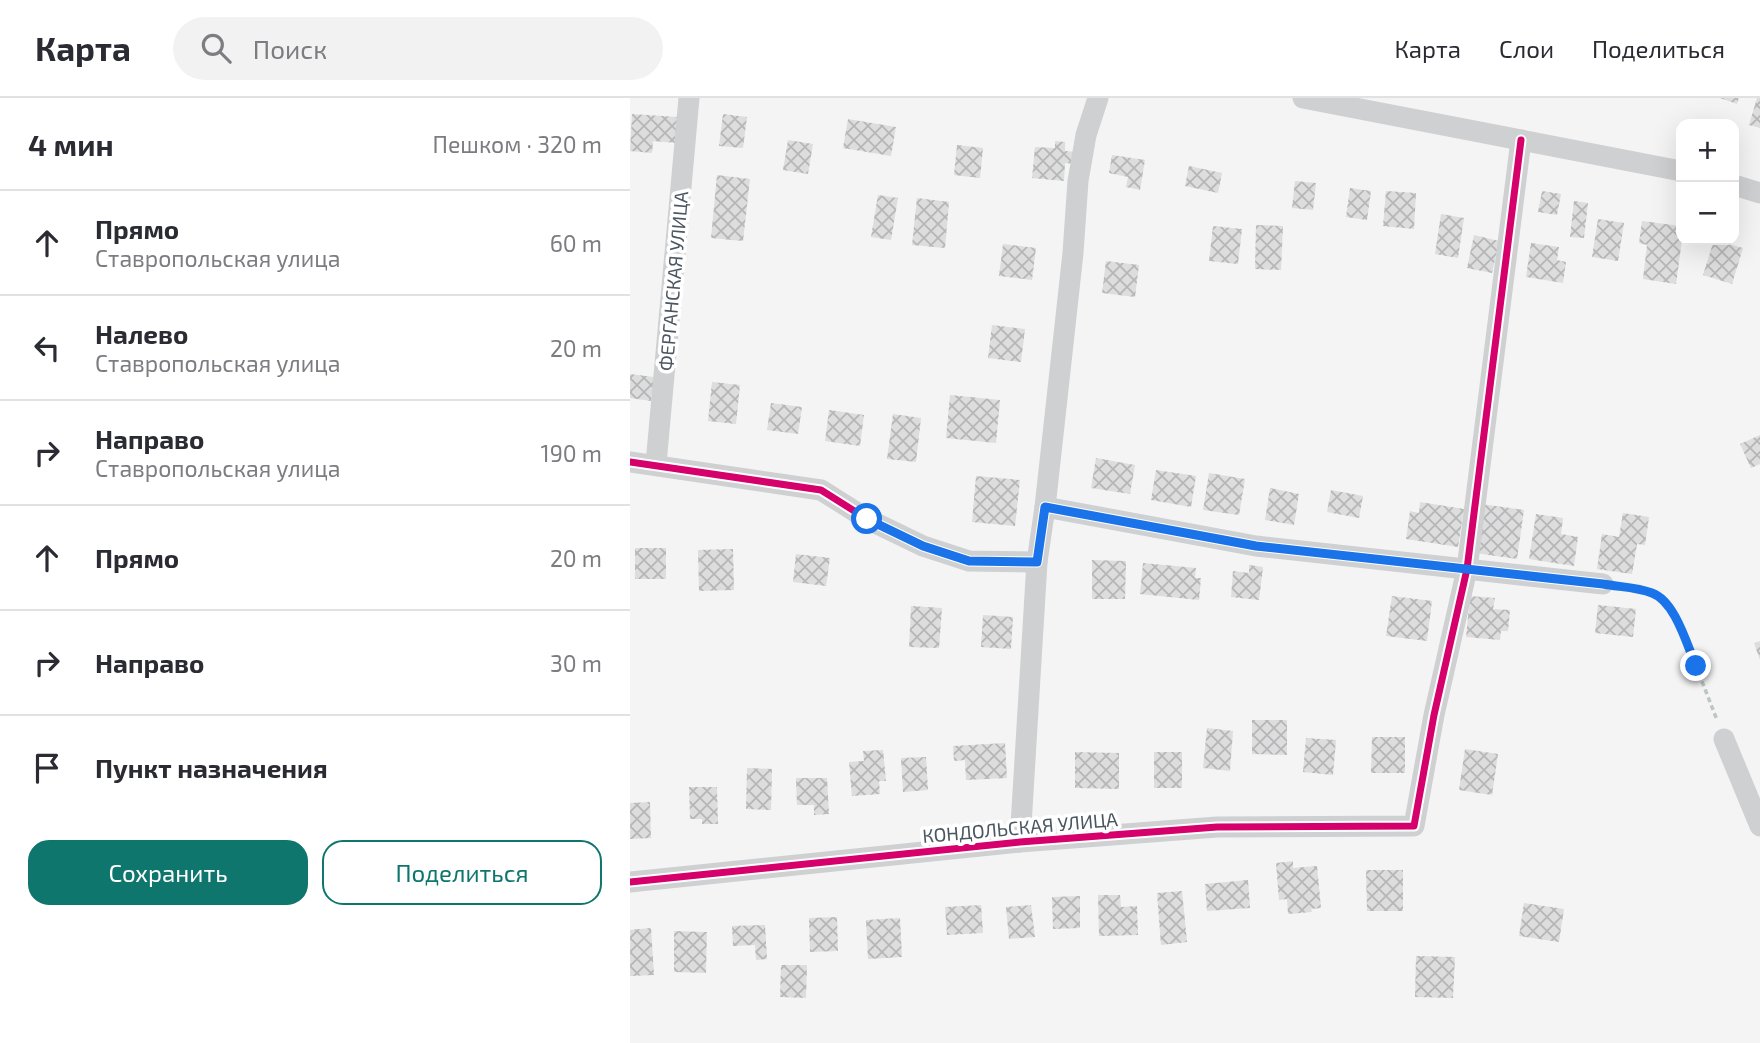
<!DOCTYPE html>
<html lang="ru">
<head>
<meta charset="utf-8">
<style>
  body { margin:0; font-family:"Exo 2",sans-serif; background:#f2f2f3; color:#2b2b33 }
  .controls { position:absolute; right:21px; top:21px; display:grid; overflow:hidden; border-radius:14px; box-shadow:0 7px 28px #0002 }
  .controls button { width:63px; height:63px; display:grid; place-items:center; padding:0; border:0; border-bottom:2px solid #e1e1e2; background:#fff; color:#2b2b33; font:35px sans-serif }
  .stop { position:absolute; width:21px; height:21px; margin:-16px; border:5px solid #1a73e8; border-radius:50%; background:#fff }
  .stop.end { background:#1a73e8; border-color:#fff; box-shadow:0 2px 7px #0008 }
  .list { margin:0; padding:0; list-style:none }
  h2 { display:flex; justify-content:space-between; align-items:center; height:91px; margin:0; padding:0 28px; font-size:30px }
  h2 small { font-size:23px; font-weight:400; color:#7c7c81 }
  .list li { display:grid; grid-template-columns:46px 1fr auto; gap:21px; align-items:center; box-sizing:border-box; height:105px; padding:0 28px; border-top:2px solid #e1e1e2 }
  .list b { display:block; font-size:26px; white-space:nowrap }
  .list p { margin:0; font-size:23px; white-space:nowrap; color:#7c7c81 }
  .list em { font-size:23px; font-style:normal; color:#7c7c81 }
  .actions { display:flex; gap:14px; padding:21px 28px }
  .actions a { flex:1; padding:16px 0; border:2px solid #0f766e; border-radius:21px; text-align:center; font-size:24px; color:#0f766e }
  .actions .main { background:#0f766e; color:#fff }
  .icon { flex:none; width:38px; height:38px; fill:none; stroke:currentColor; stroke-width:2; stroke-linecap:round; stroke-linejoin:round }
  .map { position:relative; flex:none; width:1130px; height:945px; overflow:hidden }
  header { display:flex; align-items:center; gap:42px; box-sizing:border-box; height:98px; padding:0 35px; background:#fff; border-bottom:2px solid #e1e1e2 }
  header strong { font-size:33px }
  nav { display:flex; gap:38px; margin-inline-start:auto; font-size:24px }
  .search { width:490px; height:63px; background:#f2f2f3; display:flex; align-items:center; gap:18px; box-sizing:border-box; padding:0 24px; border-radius:38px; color:#7c7c81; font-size:26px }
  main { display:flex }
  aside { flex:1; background:#fff }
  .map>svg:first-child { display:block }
</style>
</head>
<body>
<header>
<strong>Карта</strong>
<div class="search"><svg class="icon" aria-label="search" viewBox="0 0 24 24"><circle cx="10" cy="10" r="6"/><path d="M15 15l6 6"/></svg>Поиск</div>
<nav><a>Карта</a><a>Слои</a><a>Поделиться</a></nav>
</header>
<main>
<aside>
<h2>4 мин<small>Пешком · 320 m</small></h2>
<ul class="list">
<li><svg class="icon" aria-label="ahead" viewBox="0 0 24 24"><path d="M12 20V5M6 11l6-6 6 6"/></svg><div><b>Прямо</b><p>Ставропольская улица</p></div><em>60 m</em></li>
<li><svg class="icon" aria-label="left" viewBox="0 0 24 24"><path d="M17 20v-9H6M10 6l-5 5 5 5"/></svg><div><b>Налево</b><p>Ставропольская улица</p></div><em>20 m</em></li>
<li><svg class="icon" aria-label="right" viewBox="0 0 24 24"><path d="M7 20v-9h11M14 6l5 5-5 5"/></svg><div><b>Направо</b><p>Ставропольская улица</p></div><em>190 m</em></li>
<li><svg class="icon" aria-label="ahead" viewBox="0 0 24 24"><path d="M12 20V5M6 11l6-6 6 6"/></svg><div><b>Прямо</b></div><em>20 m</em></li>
<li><svg class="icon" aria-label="right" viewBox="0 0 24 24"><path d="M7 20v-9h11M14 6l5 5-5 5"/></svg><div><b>Направо</b></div><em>30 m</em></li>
<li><svg class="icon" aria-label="arrive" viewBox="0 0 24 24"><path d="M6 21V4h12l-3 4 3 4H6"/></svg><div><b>Пункт назначения</b></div></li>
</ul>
<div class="actions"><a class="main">Сохранить</a><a>Поделиться</a></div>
</aside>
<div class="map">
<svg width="1130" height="945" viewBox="0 0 1130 945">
  <defs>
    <pattern id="building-cross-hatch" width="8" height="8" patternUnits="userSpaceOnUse" patternTransform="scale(1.75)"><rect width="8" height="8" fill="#ddddde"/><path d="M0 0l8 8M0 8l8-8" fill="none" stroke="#b5b6b7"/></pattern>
  </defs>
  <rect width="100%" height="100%" fill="#f4f4f4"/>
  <g fill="url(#building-cross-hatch)">
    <path d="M1090 0H1109L1107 6Z"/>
    <path d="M1127 0H1130V30L1119 27Z"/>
    <path d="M2 16 48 19 47 45 23 43 22 55 0 53Z"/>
    <path d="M93 16 117 19 113 50 89 48Z"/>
    <path d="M218 21 266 29 261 58 213 50Z"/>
    <path d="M158 42 183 46 178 76 153 72Z"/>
    <path d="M425 43 435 44V53L447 54 446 66 435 65 434 83 402 80 405 49 425 50Z"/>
    <path d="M327 47 353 50 350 80 324 77Z"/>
    <path d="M482 57 515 62 510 92 496 89 498 79 479 75Z"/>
    <path d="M559 68 592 75 588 95 555 88Z"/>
    <path d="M87 77 120 81 113 143 81 140Z"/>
    <path d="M665 83 686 85 683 112 662 110Z"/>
    <path d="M720 90 741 93 737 122 716 119Z"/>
    <path d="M756 93 786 95 784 131 753 128Z"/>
    <path d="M912 93 931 96 927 117 908 114Z"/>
    <path d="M248 97 268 100 261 142 241 139Z"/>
    <path d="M287 100 319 104 315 150 282 147Z"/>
    <path d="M944 103 958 105 954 140 940 139Z"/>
    <path d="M811 116 834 120 828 160 805 156Z"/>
    <path d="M968 121 994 125 988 163 962 159Z"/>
    <path d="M1012 123 1051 128 1052 142 1046 186 1013 181 1017 147 1009 145Z"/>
    <path d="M626 127 653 128 651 172 625 171Z"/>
    <path d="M583 128 612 131 608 166 579 163Z"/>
    <path d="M844 137 869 143 862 175 837 170Z"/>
    <path d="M1084 142 1113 150 1102 186 1073 177Z"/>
    <path d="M901 145 929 149 927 162 936 164 933 185 896 179Z"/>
    <path d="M373 146 406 150 402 182 369 178Z"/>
    <path d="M476 163 509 167 505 199 472 195Z"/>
    <path d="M362 227 395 231 391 264 358 260Z"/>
    <path d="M0 276 24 279 21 303 0 300Z"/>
    <path d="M82 284 110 287 106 326 78 323Z"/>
    <path d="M320 297 370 302 366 345 316 340Z"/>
    <path d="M141 305 172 309 168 336 137 332Z"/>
    <path d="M199 312 234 317 230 348 195 343Z"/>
    <path d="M263 316 291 320 286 364 257 361Z"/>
    <path d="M1130 337V366L1121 370 1110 346Z"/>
    <path d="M466 360 505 367 500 396 461 390Z"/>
    <path d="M526 372 566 378 561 409 521 402Z"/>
    <path d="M579 375 615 381 609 417 573 412Z"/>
    <path d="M346 378 390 382 385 428 342 424Z"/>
    <path d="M640 390 669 396 664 427 635 422Z"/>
    <path d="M701 392 733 398 729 420 697 414Z"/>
    <path d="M790 404 834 411 828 449 776 441 780 413 789 415Z"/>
    <path d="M852 406 894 412 887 461 845 455Z"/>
    <path d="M993 415 1019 419 1015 447 1007 446 1002 476 967 471 972 436 989 439Z"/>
    <path d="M906 416 933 420 931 436 948 439 944 468 899 461Z"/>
    <rect x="5" y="450" width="31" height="31"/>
    <path d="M103 451 104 492 69 493 68 452Z"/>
    <path d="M166 456 200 460 196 488 163 484Z"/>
    <path d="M462 462 496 463 495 501H462Z"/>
    <path d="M513 465 566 470 565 480H571L569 502 510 496Z"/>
    <path d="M619 467 633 469 629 502 601 499 603 473 619 475Z"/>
    <path d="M762 498 802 503 797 543 756 538Z"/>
    <path d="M840 498 865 500 863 511 880 512 878 533H871L870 542 836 539Z"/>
    <path d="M968 507 1006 511 1003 539 965 535Z"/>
    <path d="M281 508 312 510 309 550 279 549Z"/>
    <path d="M353 517 383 519 381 551 351 549Z"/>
    <path d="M1130 543V562L1124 545Z"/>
    <path d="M622 622H657V657L622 656Z"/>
    <path d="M577 630 603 633 600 673 573 670Z"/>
    <path d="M742 639H775V675H741Z"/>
    <path d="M676 640 706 642 703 677 673 674Z"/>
    <path d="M375 645 377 680 336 682 335 662 324 663 323 648Z"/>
    <path d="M835 651 868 656 862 697 829 692Z"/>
    <path d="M253 652 256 683H249L250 696 222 698 219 664 234 663 233 653Z"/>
    <path d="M445 654 489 655V691L445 690Z"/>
    <rect x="524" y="654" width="28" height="36"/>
    <path d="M296 659 298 692 273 694 271 660Z"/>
    <path d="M117 670 142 671 141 712 116 711Z"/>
    <path d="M166 680H197L199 716 184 717V707H167Z"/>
    <path d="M59 689H87L88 726H72V721H60Z"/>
    <path d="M20 704 21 740 0 741V705Z"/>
    <path d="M663 763V770L687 768 691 810 681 811 682 814 658 816 657 801 649 802 646 765Z"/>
    <path d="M736 772H773V813H737Z"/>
    <path d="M618 782 620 810 577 813 575 786Z"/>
    <path d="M552 793 557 844 531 847 527 795Z"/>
    <path d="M468 797H490L491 809 507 808 508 837 469 838Z"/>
    <path d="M450 798V830L423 831 422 799Z"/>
    <path d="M894 805 934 811 929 844 889 838Z"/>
    <path d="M351 807 353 835 317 837 315 809Z"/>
    <path d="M401 807 405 839 379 841 376 809Z"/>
    <path d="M207 819 208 853 180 854 179 820Z"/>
    <path d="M270 820 272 859 238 861 236 822Z"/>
    <path d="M135 827 137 861 126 862 125 847 103 848 102 828Z"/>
    <path d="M21 830 24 877 0 878V832Z"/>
    <path d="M44 833 77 834 76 875 44 874Z"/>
    <path d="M786 858 825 859 823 900 785 899Z"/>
    <path d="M151 867H177L176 900 150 899Z"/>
  </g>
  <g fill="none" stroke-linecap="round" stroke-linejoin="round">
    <path stroke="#bcc7c4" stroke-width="3.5" stroke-dasharray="5 3.5" stroke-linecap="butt" d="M991 489 1022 495 1033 501 1041 510 1066 568 1087 622"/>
    <g stroke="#ced0d2" stroke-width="21">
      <path d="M673 0 1051 73"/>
      <path d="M1104 87 1130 95"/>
      <path d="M0 364 191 392 237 421 293 448 339 463 407 464 415 409 626 448 973 486"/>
      <path d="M26 366 59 0"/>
      <path d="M415 409 443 155 448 83 456 37 468 0"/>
      <path d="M1094 641 1130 728"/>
      <path d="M390 744 407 464"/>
      <path d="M0 784 390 744 587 729 784 728 804 617 837 471 891 42"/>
    </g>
    <defs>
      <g id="cycleway">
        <path d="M0 364 191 392 237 421 293 448 339 463 407 464 415 409 626 448 973 486"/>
        <path d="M0 784 390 744 587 729 784 728 804 617 837 471 891 42"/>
      </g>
    </defs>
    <use href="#cycleway" stroke="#fff" stroke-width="11"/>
    <use href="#cycleway" stroke="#d6006c" stroke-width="7"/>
  </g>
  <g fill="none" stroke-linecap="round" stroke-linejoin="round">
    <path stroke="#1a73e8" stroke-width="9" d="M237 421 293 448 339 463 407 464 415 409 626 448 973 486C989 489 1007 489 1022 495 1045 503 1057 547 1066 568"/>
  </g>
  <g text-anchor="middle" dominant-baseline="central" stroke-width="7" stroke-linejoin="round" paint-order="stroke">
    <g font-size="19" fill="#4a5661" stroke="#fff">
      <text transform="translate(43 183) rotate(-85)">ФЕРГАНСКАЯ УЛИЦА</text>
      <text transform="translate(390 729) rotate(-5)">КОНДОЛЬСКАЯ УЛИЦА</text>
    </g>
  </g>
</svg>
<div class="controls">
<button>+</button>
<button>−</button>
</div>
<div class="stop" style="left:237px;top:421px"></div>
<div class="stop end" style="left:1066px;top:568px"></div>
</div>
</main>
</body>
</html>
